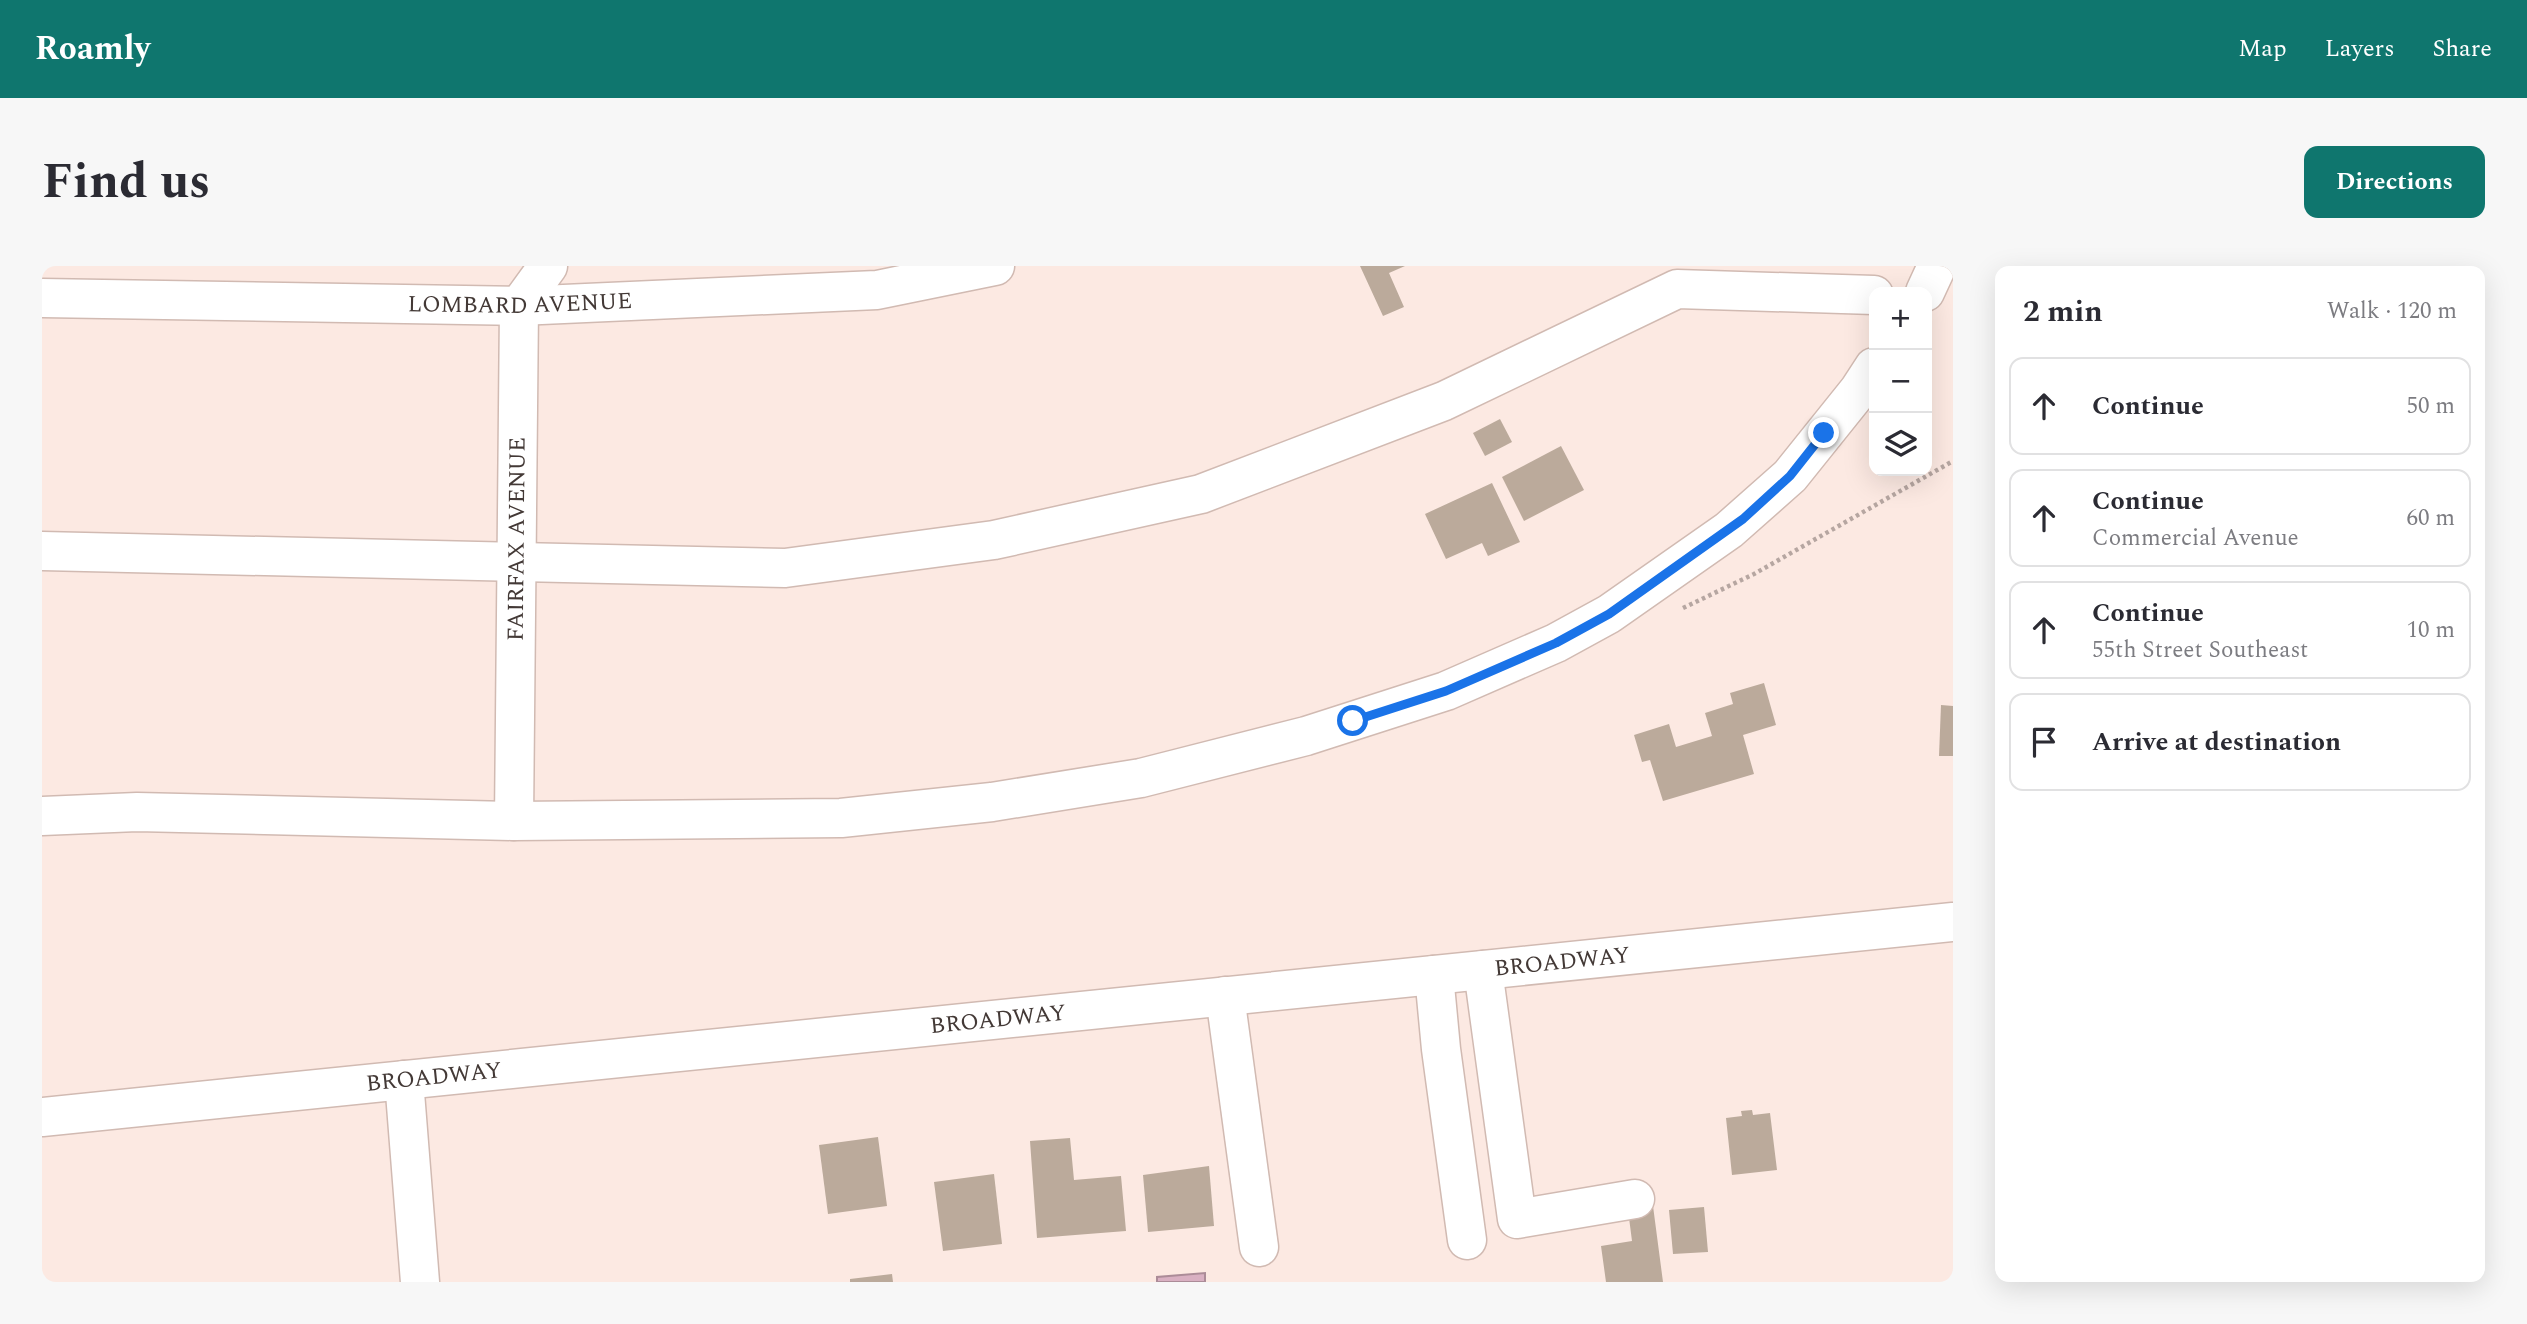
<!DOCTYPE html>
<html lang="en">
<head>
<meta charset="utf-8">
<style>
  body { margin:0; font-family:Spectral,serif; background:#f7f7f7; color:#2b2b33 }
  .controls { position:absolute; right:21px; top:21px; display:grid; overflow:hidden; border-radius:14px; box-shadow:0 7px 28px #0002 }
  .controls button { width:63px; height:63px; display:grid; place-items:center; padding:0; border:0; border-bottom:2px solid #e1e1e2; background:#fff; color:#2b2b33; font:35px sans-serif }
  .stop { position:absolute; width:21px; height:21px; margin:-16px; border:5px solid #1a73e8; border-radius:50%; background:#fff }
  .stop.end { background:#1a73e8; border-color:#fff; box-shadow:0 2px 7px #0008 }
  .list { margin:0; padding:0; list-style:none }
  h2 { display:flex; justify-content:space-between; align-items:center; height:91px; margin:0; padding:0 28px; font-size:30px }
  h2 small { font-size:23px; font-weight:400; color:#7c7c81 }
  .list li { display:grid; grid-template-columns:46px 1fr auto; gap:21px; align-items:center; box-sizing:border-box; height:98px; margin:0 14px 14px; padding:0 14px; border:2px solid #e1e1e2; border-radius:14px }
  .list b { display:block; font-size:26px; white-space:nowrap }
  .list p { margin:0; font-size:23px; white-space:nowrap; color:#7c7c81 }
  .list em { font-size:23px; font-style:normal; color:#7c7c81 }
  .icon { flex:none; width:38px; height:38px; fill:none; stroke:currentColor; stroke-width:2; stroke-linecap:round; stroke-linejoin:round }
  .map { position:relative; flex:none; width:1911px; height:1016px; overflow:hidden; border-radius:14px }
  header { display:flex; align-items:center; gap:42px; box-sizing:border-box; height:98px; padding:0 35px; background:#0f766e; color:#fff }
  header strong { font-size:33px }
  nav { display:flex; gap:38px; margin-inline-start:auto; font-size:24px }
  .intro { display:flex; align-items:center; justify-content:space-between; box-sizing:border-box; height:168px; padding:0 42px }
  h1 { margin:0; font-size:49px }
  .button { padding:18px 32px; border-radius:14px; background:#0f766e; color:#fff; font-size:24px; font-weight:700 }
  main { display:flex; gap:42px; padding:0 42px }
  aside { flex:1; background:#fff; border-radius:14px; box-shadow:0 7px 28px #0002 }
  .map>svg:first-child { display:block }
</style>
</head>
<body>
<header>
<strong>Roamly</strong>
<nav><a>Map</a><a>Layers</a><a>Share</a></nav>
</header>
<div class="intro"><h1>Find us</h1><a class="button">Directions</a></div>
<main>
<div class="map">
<svg width="1911" height="1016" viewBox="0 0 1911 1016">
  <rect width="100%" height="100%" fill="#fce9e2"/>
  <path fill="#d9b0c2" stroke="#ac8c98" stroke-width="2" d="M1163 1007V1016H1115V1011Z"/>
  <g fill="#bbaa9b">
    <path d="M1318 0H1363L1347 7 1362 41 1341 50Z"/>
    <path d="M1458 153 1470 176 1443 190 1431 167Z"/>
    <path d="M1519 180 1542 224 1482 255 1460 211Z"/>
    <path d="M1450 217 1478 276 1446 290 1440 277 1404 293 1383 248Z"/>
    <path d="M1722 417 1734 459 1701 469 1712 508 1621 535 1608 494 1600 496 1592 469 1627 458 1634 481 1670 470 1663 447 1691 438 1688 427Z"/>
    <path d="M1899 439 1911 440V490H1897Z"/>
    <path d="M1710 844 1711 849 1728 847 1735 904 1690 909 1684 852 1700 850 1699 845Z"/>
    <path d="M836 871 845 940 786 948 777 879Z"/>
    <path d="M1028 872 1032 914 1079 910 1084 965 995 972 988 875Z"/>
    <path d="M1167 900 1172 960 1106 966 1101 909Z"/>
    <path d="M952 908 960 978 901 985 892 916Z"/>
    <path d="M1611 940 1621 1016H1564L1559 980 1590 975 1586 944Z"/>
    <path d="M1662 941 1666 986 1631 988 1627 944Z"/>
    <path d="M850 1008 851 1016H808V1013Z"/>
  </g>
  <g fill="none" stroke-linecap="round" stroke-linejoin="round">
    <defs>
      <g id="minor">
        <path d="M1883 26 1895 0"/>
        <path id="s1" d="M0 32 477 40 835 24 953 0"/>
        <path d="M0 285 743 302 952 274 1159 228 1402 135 1635 23 1832 29"/>
        <path d="M0 550 95 546 472 555 799 552 950 536 1099 512 1264 470 1404 425 1514 377 1567 348 1687 264 1748 210 1817 124 1832 101"/>
        <path id="s2" d="M472 555 477 40 506 0"/>
        <path d="M1441 704 1475 953 1593 933"/>
        <path d="M1392 709 1399 783 1425 974"/>
        <path d="M1183 730 1217 981"/>
        <path d="M362 814 378 1016"/>
        <path id="s3" d="M0 851 1911 656"/>
      </g>
    </defs>
    <use href="#minor" stroke="#d1bab2" stroke-width="41"/>
    <path stroke="#b6a6a1" stroke-width="4.5" stroke-dasharray="3.5 3.5" stroke-linecap="butt" d="M1641 342 1712 308 1911 195"/>
    <use href="#minor" stroke="#fff" stroke-width="38"/>
  </g>
  <g fill="none" stroke-linecap="round" stroke-linejoin="round">
    <path stroke="#1a73e8" stroke-width="9" d="M1311 455 1404 425 1514 377 1567 348 1701 253 1748 210 1782 167"/>
  </g>
  <g text-anchor="middle" dominant-baseline="central" stroke-width="5" stroke-linejoin="round" paint-order="stroke">
    <g font-size="23" fill="#433936" stroke="#fff">
      <text stroke="none"><textPath href="#s1" startOffset="478">LOMBARD AVENUE</textPath></text>
      <text stroke="none"><textPath href="#s2" startOffset="282">FAIRFAX AVENUE</textPath></text>
      <text stroke="none"><textPath href="#s3" startOffset="1528">BROADWAY</textPath></text>
      <text stroke="none"><textPath href="#s3" startOffset="961">BROADWAY</textPath></text>
      <text stroke="none"><textPath href="#s3" startOffset="394">BROADWAY</textPath></text>
    </g>
  </g>
</svg>
<div class="controls">
<button>+</button>
<button>−</button>
<button><svg class="icon" aria-label="layers" viewBox="0 0 24 24"><path d="M12 4l9 5-9 5-9-5zM3 14l9 5 9-5"/></svg></button>
</div>
<div class="stop" style="left:1311px;top:455px"></div>
<div class="stop end" style="left:1782px;top:167px"></div>
</div>
<aside>
<h2>2 min<small>Walk · 120 m</small></h2>
<ul class="list">
<li><svg class="icon" aria-label="ahead" viewBox="0 0 24 24"><path d="M12 20V5M6 11l6-6 6 6"/></svg><div><b>Continue</b></div><em>50 m</em></li>
<li><svg class="icon" aria-label="ahead" viewBox="0 0 24 24"><path d="M12 20V5M6 11l6-6 6 6"/></svg><div><b>Continue</b><p>Commercial Avenue</p></div><em>60 m</em></li>
<li><svg class="icon" aria-label="ahead" viewBox="0 0 24 24"><path d="M12 20V5M6 11l6-6 6 6"/></svg><div><b>Continue</b><p>55th Street Southeast</p></div><em>10 m</em></li>
<li><svg class="icon" aria-label="arrive" viewBox="0 0 24 24"><path d="M6 21V4h12l-3 4 3 4H6"/></svg><div><b>Arrive at destination</b></div></li>
</ul>
</aside>
</main>
</body>
</html>
